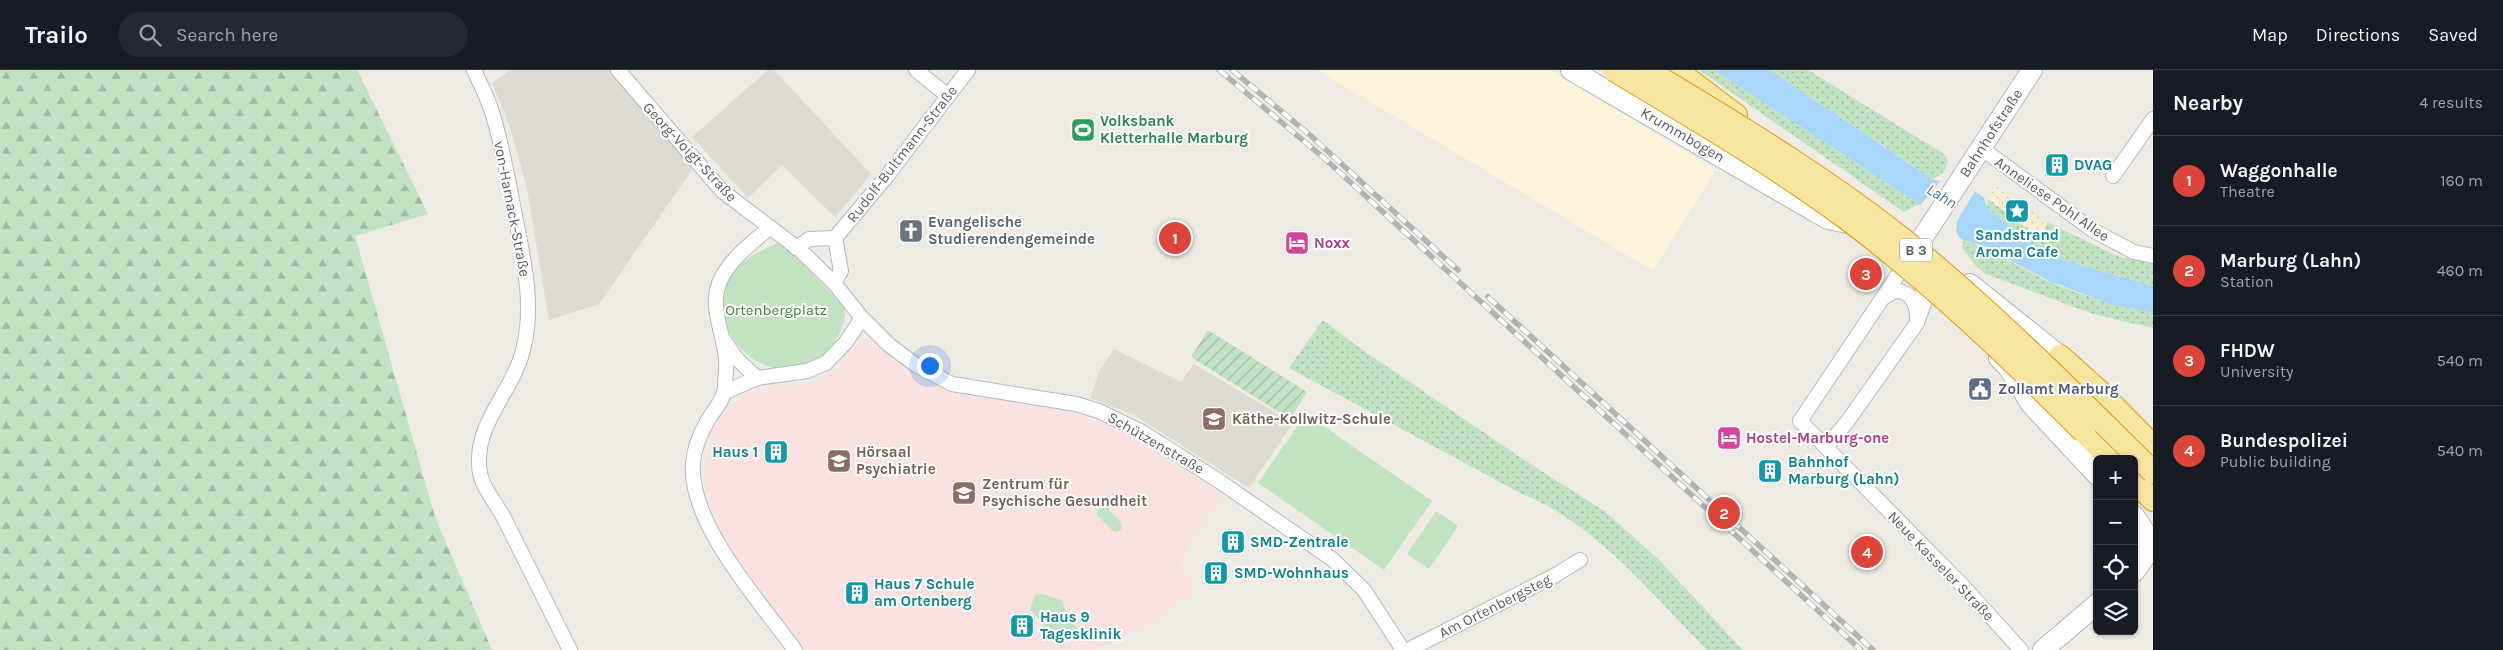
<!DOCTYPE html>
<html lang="en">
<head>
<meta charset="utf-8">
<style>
  body { margin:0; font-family:Karla,sans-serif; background:#242831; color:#f1f3f6 }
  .controls { position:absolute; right:15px; bottom:15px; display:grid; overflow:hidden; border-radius:8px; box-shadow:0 1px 4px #0004 }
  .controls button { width:45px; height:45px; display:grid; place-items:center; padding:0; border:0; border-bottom:1px solid #363941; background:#171b24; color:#f1f3f6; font:25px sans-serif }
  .you { position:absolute; left:929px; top:295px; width:18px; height:18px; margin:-12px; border:4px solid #fff; border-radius:50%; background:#1a73e8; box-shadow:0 0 0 8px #1a73e833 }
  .badge { display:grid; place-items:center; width:32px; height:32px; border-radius:50%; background:#dd453a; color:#fff; font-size:16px; font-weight:700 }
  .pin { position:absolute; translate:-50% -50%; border:2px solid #fff; box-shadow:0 1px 5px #0006 }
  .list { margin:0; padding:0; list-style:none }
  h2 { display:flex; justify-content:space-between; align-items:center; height:65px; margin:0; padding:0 20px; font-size:21px }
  h2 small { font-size:16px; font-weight:400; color:#9ea1a6 }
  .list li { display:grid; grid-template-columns:32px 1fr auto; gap:15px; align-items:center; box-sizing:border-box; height:90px; padding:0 20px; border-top:1px solid #363941 }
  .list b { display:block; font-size:19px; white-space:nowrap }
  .list p { margin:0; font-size:16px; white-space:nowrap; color:#9ea1a6 }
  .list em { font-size:16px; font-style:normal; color:#9ea1a6 }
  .icon { flex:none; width:28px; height:28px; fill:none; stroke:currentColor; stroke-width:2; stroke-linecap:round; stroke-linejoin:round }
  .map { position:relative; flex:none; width:2153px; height:580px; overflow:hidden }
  header { display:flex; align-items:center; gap:30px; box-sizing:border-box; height:70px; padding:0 25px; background:#171b24; border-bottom:1px solid #363941 }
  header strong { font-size:24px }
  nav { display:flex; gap:28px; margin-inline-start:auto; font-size:18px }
  .search { width:350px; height:45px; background:#242831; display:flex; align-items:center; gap:12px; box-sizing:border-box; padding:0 18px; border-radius:28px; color:#9ea1a6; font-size:19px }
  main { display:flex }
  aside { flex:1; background:#171b24 }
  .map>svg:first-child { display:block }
</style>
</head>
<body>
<header>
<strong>Trailo</strong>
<div class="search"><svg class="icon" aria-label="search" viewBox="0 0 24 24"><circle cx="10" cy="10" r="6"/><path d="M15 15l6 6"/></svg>Search here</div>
<nav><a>Map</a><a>Directions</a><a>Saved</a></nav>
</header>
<main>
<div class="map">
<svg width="2153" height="580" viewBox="0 0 2153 580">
  <defs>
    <pattern id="grass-dots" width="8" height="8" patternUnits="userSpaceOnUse" patternTransform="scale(1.25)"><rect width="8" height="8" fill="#c1e3c1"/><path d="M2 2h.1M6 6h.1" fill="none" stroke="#a0bba0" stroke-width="1.8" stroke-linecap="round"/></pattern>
    <pattern id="forest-firs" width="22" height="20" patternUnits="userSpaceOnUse" patternTransform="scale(1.25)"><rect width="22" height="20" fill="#c1e3c1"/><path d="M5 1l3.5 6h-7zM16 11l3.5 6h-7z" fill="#a0bba0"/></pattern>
    <pattern id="sand-dots" width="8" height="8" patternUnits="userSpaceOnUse" patternTransform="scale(1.25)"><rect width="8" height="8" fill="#f7efd4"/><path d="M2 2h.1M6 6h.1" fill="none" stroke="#d6cfb9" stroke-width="1.8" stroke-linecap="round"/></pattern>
    <pattern id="garden-furrows" width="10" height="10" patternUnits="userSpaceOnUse" patternTransform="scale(1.25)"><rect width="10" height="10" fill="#c1e3c1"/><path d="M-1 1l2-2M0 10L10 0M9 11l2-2" fill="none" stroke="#a0bba0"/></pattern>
  </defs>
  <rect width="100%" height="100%" fill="#edebe3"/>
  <path fill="#fbf3da" d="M1317 0H1551L1716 100 1653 201Z"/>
  <g fill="#dddad1">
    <path d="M510 0H612L694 97 599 234 549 250 527 118 509 54 492 13Z"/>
    <path d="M768 0H774L871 104 835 147 782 95 748 128 692 67Z"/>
    <path d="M1114 279 1181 312 1194 294 1293 353 1249 418 1134 345 1090 328 1099 302Z"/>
  </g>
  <path fill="#f9e2e0" d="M866 267 929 313 951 323 1066 340 1118 359 1224 425 1189 474 1180 494 1195 518 1157 551 1094 580H804L752 510 717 456 707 422 705 392 714 360 731 335 746 325 762 318 811 313 835 301Z"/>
  <g fill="url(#grass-dots)">
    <path d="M1699 0H1714L1919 134 1904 142Z"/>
    <path d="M1770 0H1808L1944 84 1948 91C1945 101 1942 106 1932 109Z"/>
    <path d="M1988 129 2035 164 2043 163 2047 152 2117 186 2153 194V216L2063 190 2027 170 1987 138Z"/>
    <path d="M1963 170C1995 179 2020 199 2050 212 2083 226 2117 236 2153 243V258L2093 244 1986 204 1975 195 1962 178Z"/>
    <path d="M1323 250 1361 279 1526 391 1607 443 1658 489 1743 580H1707C1651 524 1597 454 1522 424L1289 298Z"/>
  </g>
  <path fill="url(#forest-firs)" d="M0 0H357L428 144 355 166 435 447 492 580H0Z"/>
  <path fill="url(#sand-dots)" d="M1996 116 2047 152 2043 163 2035 164 1988 129Z"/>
  <g fill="#c1e3c1">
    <path d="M777 173 794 184 845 238C845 255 840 266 829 279 777 339 686 254 738 197 749 186 763 180 777 173Z"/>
    <path d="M1306 344 1432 431 1384 500 1258 413Z"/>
    <path d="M1102 437 1108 438 1121 453 1122 458 1118 462 1113 461 1097 445 1098 439Z"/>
    <path d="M1436 441 1458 456 1429 499 1407 484Z"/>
    <path d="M1042 524 1062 530 1068 548 1077 558 1064 570 1056 562 1048 561 1030 539 1035 525Z"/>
  </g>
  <path fill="url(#garden-furrows)" d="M1208 260 1307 322 1290 349 1191 287Z"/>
  <path fill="#a7d6f9" d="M1714 0H1770L1932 109 1978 123 1984 128 1987 138 2027 170 2063 190 2153 216V243L2110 234 2049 211 1984 176 1963 170 1919 134Z"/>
  <path fill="#edebe3" d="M1942 109 1976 120 1958 149 1956 160 1959 170 1919 137Z"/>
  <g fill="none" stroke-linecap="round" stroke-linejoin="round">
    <defs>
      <g id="minor">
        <path d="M474 0C480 14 488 28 492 42 502 74 508 108 514 141 523 186 535 235 523 280 513 321 477 350 479 394 479 415 495 431 504 448 526 492 548 536 570 580"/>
        <path d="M618 0 722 121 800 180 834 213 862 248 889 275 916 295 952 314 1076 334 1099 341 1142 362 1219 411 1332 489 1364 520 1403 580"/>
        <path d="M916 0 948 26"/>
        <path d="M1981 78 2094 161 2134 182 2153 186"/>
        <path d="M2113 106 2153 49"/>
        <path d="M770 157C756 170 740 181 729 196 704 228 721 252 726 287 727 297 725 307 725 317 725 329 713 341 708 350 701 362 694 379 693 393 688 453 761 533 795 580"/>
        <path d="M796 178 809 169 835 168 887 106 968 0"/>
        <path d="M1908 190 1800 351 1963 516 2021 580"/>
        <path d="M834 213 841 201 835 168"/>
        <path d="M1884 227 1895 221C1911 220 1917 235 1917 248"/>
        <path d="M725 272 737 289 757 308"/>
        <path d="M725 322 757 308 807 301 826 293 846 272 862 248"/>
        <path d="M1827 376 1847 352 1917 253 1924 233 1922 217"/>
        <path d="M1408 580 1554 506 1580 490"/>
      </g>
      <g id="secondary">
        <path id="s1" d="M1571 0 1828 149 1853 154"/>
        <path id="s2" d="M1910 187 2032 0"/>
        <path d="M1970 214 2060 286 2063 301"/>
        <path d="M1999 288 2008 297 2031 334 2097 405"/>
        <path d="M2134 446C2152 470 2153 479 2134 502"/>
        <path d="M2043 580 2097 534"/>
      </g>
      <g id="trunk">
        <path d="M1676 0 1736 45"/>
        <path d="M2060 286 2100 322 2153 376"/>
        <path d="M2084 362 2111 389"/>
        <path d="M2134 411 2153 430"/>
      </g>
    </defs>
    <use href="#minor" stroke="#b6b9bd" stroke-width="16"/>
    <use href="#secondary" stroke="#b5b8bc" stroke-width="22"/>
    <use href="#trunk" stroke="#e09e10" stroke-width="24"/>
    <use href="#minor" stroke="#fff" stroke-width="14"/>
    <use href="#secondary" stroke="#fff" stroke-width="20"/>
    <use href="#trunk" stroke="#f7e49f" stroke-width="22"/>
    <defs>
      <g id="rail">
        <path d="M1219 0 1324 88 1861 580"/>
        <path d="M1232 0 1311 66 1458 200"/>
        <path d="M1488 227 1873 580"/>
      </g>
    </defs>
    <use href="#rail" stroke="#b2b3b3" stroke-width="5.5"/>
    <use href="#rail" stroke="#fff" stroke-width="4" stroke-dasharray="11" stroke-linecap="butt"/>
    <defs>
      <g id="trunk-bridge">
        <path d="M1614 0C1693 48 1773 94 1847 149 1932 213 2009 287 2084 362"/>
        <path d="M1647 0C1738 55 1830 110 1914 178 1998 247 2075 325 2153 402"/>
      </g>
    </defs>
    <use href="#trunk-bridge" stroke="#e09e10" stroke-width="24" stroke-linecap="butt"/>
    <use href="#trunk-bridge" stroke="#f7e49f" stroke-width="22"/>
  </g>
  <defs>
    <symbol id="stadium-square" viewBox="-11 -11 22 22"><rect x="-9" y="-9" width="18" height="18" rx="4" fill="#2e9e5b" stroke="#fff"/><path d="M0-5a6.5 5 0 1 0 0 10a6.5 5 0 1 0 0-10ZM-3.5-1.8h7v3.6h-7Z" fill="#fff"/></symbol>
    <symbol id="building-square" viewBox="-11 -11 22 22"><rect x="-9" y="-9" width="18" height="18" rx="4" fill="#0f9aa8" stroke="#fff"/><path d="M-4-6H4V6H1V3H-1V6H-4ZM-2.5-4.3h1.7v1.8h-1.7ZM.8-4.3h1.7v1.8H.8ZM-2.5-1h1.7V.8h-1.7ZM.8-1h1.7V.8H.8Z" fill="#fff"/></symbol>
    <symbol id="sight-square" viewBox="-11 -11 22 22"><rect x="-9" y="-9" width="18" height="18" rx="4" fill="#0f9aa8" stroke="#fff"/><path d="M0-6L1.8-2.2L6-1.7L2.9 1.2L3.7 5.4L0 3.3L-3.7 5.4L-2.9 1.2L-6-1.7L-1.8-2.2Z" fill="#fff"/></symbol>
    <symbol id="church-square" viewBox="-11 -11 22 22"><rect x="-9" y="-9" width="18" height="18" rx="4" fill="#6b7280" stroke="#fff"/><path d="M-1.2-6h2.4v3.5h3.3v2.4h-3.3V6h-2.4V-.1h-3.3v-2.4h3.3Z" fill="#fff"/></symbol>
    <symbol id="hotel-square" viewBox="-11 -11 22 22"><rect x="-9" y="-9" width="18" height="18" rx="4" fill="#d1479c" stroke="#fff"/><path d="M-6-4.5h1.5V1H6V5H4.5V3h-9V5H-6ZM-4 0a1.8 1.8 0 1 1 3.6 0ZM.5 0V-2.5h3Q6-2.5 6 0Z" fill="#fff"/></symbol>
    <symbol id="civic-square" viewBox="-11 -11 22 22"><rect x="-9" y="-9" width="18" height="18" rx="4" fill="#5c6f8a" stroke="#fff"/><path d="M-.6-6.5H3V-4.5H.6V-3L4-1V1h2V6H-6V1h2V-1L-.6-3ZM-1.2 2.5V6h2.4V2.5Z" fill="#fff"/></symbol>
    <symbol id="school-square" viewBox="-11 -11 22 22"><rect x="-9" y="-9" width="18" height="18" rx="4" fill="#8d6e63" stroke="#fff"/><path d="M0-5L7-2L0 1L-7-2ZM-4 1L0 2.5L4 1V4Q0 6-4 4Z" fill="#fff"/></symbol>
    <symbol id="university-square" viewBox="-11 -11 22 22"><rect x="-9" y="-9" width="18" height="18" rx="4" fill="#8d6e63" stroke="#fff"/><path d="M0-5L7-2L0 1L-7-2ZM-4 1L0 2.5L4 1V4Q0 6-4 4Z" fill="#fff"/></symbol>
  </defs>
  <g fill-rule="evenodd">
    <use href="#stadium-square" x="1069" y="46" width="28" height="28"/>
    <use href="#building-square" x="2043" y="81" width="28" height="28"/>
    <use href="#sight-square" x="2003" y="127" width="28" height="28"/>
    <use href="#church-square" x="897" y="147" width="28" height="28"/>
    <use href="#hotel-square" x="1283" y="159" width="28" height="28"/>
    <use href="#civic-square" x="1966" y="305" width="28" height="28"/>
    <use href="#school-square" x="1200" y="335" width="28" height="28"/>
    <use href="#hotel-square" x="1715" y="354" width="28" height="28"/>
    <use href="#building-square" x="762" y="368" width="28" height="28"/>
    <use href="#university-square" x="825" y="377" width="28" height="28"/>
    <use href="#building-square" x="1756" y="387" width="28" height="28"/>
    <use href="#university-square" x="950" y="409" width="28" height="28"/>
    <use href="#building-square" x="1219" y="458" width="28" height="28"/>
    <use href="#building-square" x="1202" y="489" width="28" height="28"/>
    <use href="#building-square" x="843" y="509" width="28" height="28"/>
    <use href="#building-square" x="1008" y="542" width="28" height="28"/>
  </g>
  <g text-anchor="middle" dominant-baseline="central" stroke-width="4" stroke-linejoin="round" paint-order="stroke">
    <rect fill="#fff" stroke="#8c8f92" stroke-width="1" x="1900" y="168.5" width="32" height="23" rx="4"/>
    <g font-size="14" font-weight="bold" fill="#5b5f63">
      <text x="1916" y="180">B 3</text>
    </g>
    <g font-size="15" font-weight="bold" fill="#27864d" stroke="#fff" text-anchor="start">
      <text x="1100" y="51">Volksbank<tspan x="1100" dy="17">Kletterhalle Marburg</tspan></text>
    </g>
    <g font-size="15" fill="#5b5f63" stroke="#fff">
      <text stroke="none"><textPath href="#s1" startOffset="129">Krummbogen</textPath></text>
      <text stroke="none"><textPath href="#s2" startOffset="148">Bahnhofstraße</textPath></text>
      <text transform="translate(690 82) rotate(47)">Georg-Voigt-Straße</text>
      <text transform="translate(902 84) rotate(-52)">Rudolf-Bultmann-Straße</text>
      <text transform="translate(2052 129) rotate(35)">Anneliese Pohl Allee</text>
      <text transform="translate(512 139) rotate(79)">von-Harnack-Straße</text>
      <text transform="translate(1156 373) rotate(30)">Schützenstraße</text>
      <text transform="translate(1941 496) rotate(46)">Neue Kasseler Straße</text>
      <text transform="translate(1495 536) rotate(-27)">Am Ortenbergsteg</text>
    </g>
    <g font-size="15" font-weight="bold" fill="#0d838f" stroke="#fff" text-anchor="start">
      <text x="2074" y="95">DVAG</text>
      <text x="2017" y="165" text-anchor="middle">Sandstrand<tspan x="2017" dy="17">Aroma Cafe</tspan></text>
      <text x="758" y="382" text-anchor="end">Haus 1</text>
      <text x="1788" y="392">Bahnhof<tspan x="1788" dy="17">Marburg (Lahn)</tspan></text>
      <text x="1250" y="472">SMD-Zentrale</text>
      <text x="1234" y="503">SMD-Wohnhaus</text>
      <text x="874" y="514">Haus 7 Schule<tspan x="874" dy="17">am Ortenberg</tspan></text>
      <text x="1040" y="547">Haus 9<tspan x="1040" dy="17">Tagesklinik</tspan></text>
    </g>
    <g font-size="15" font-weight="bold" fill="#5b616d" stroke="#fff" text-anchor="start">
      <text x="928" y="152">Evangelische<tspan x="928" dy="17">Studierendengemeinde</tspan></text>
    </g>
    <g font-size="15" font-weight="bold" fill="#b23c85" stroke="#fff" text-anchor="start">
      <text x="1314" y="173">Noxx</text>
      <text x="1746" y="368">Hostel-Marburg-one</text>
    </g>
    <g font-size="15" fill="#3b823e" stroke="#fff">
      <text x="776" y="240">Ortenbergplatz</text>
    </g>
    <g font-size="15" font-weight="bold" fill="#4e5e75" stroke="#fff" text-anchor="start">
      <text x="1998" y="319">Zollamt Marburg</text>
    </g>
    <g font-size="15" font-weight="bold" fill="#785e54" stroke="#fff" text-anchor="start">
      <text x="1232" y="349">Käthe-Kollwitz-Schule</text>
      <text x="856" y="382">Hörsaal<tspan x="856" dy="17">Psychiatrie</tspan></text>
      <text x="982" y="414">Zentrum für<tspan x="982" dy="17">Psychische Gesundheit</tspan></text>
    </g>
    <g font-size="16" font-style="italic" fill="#4677a9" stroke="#fff">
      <text transform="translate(1942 126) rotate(32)">Lahn</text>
    </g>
  </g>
</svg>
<div class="controls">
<button>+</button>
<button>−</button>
<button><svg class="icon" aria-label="locate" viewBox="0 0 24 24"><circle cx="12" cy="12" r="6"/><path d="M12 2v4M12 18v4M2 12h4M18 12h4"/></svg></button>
<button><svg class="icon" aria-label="layers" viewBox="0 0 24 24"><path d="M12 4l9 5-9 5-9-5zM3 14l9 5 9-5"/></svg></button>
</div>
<div class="you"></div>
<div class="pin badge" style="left:1175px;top:168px">1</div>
<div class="pin badge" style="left:1724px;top:443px">2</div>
<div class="pin badge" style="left:1866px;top:204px">3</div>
<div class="pin badge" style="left:1867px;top:482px">4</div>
</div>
<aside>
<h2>Nearby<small>4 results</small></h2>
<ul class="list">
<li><span class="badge">1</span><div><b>Waggonhalle</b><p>Theatre</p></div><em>160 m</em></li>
<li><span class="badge">2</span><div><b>Marburg (Lahn)</b><p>Station</p></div><em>460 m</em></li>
<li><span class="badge">3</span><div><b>FHDW</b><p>University</p></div><em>540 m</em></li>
<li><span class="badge">4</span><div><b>Bundespolizei</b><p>Public building</p></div><em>540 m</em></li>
</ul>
</aside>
</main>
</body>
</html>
